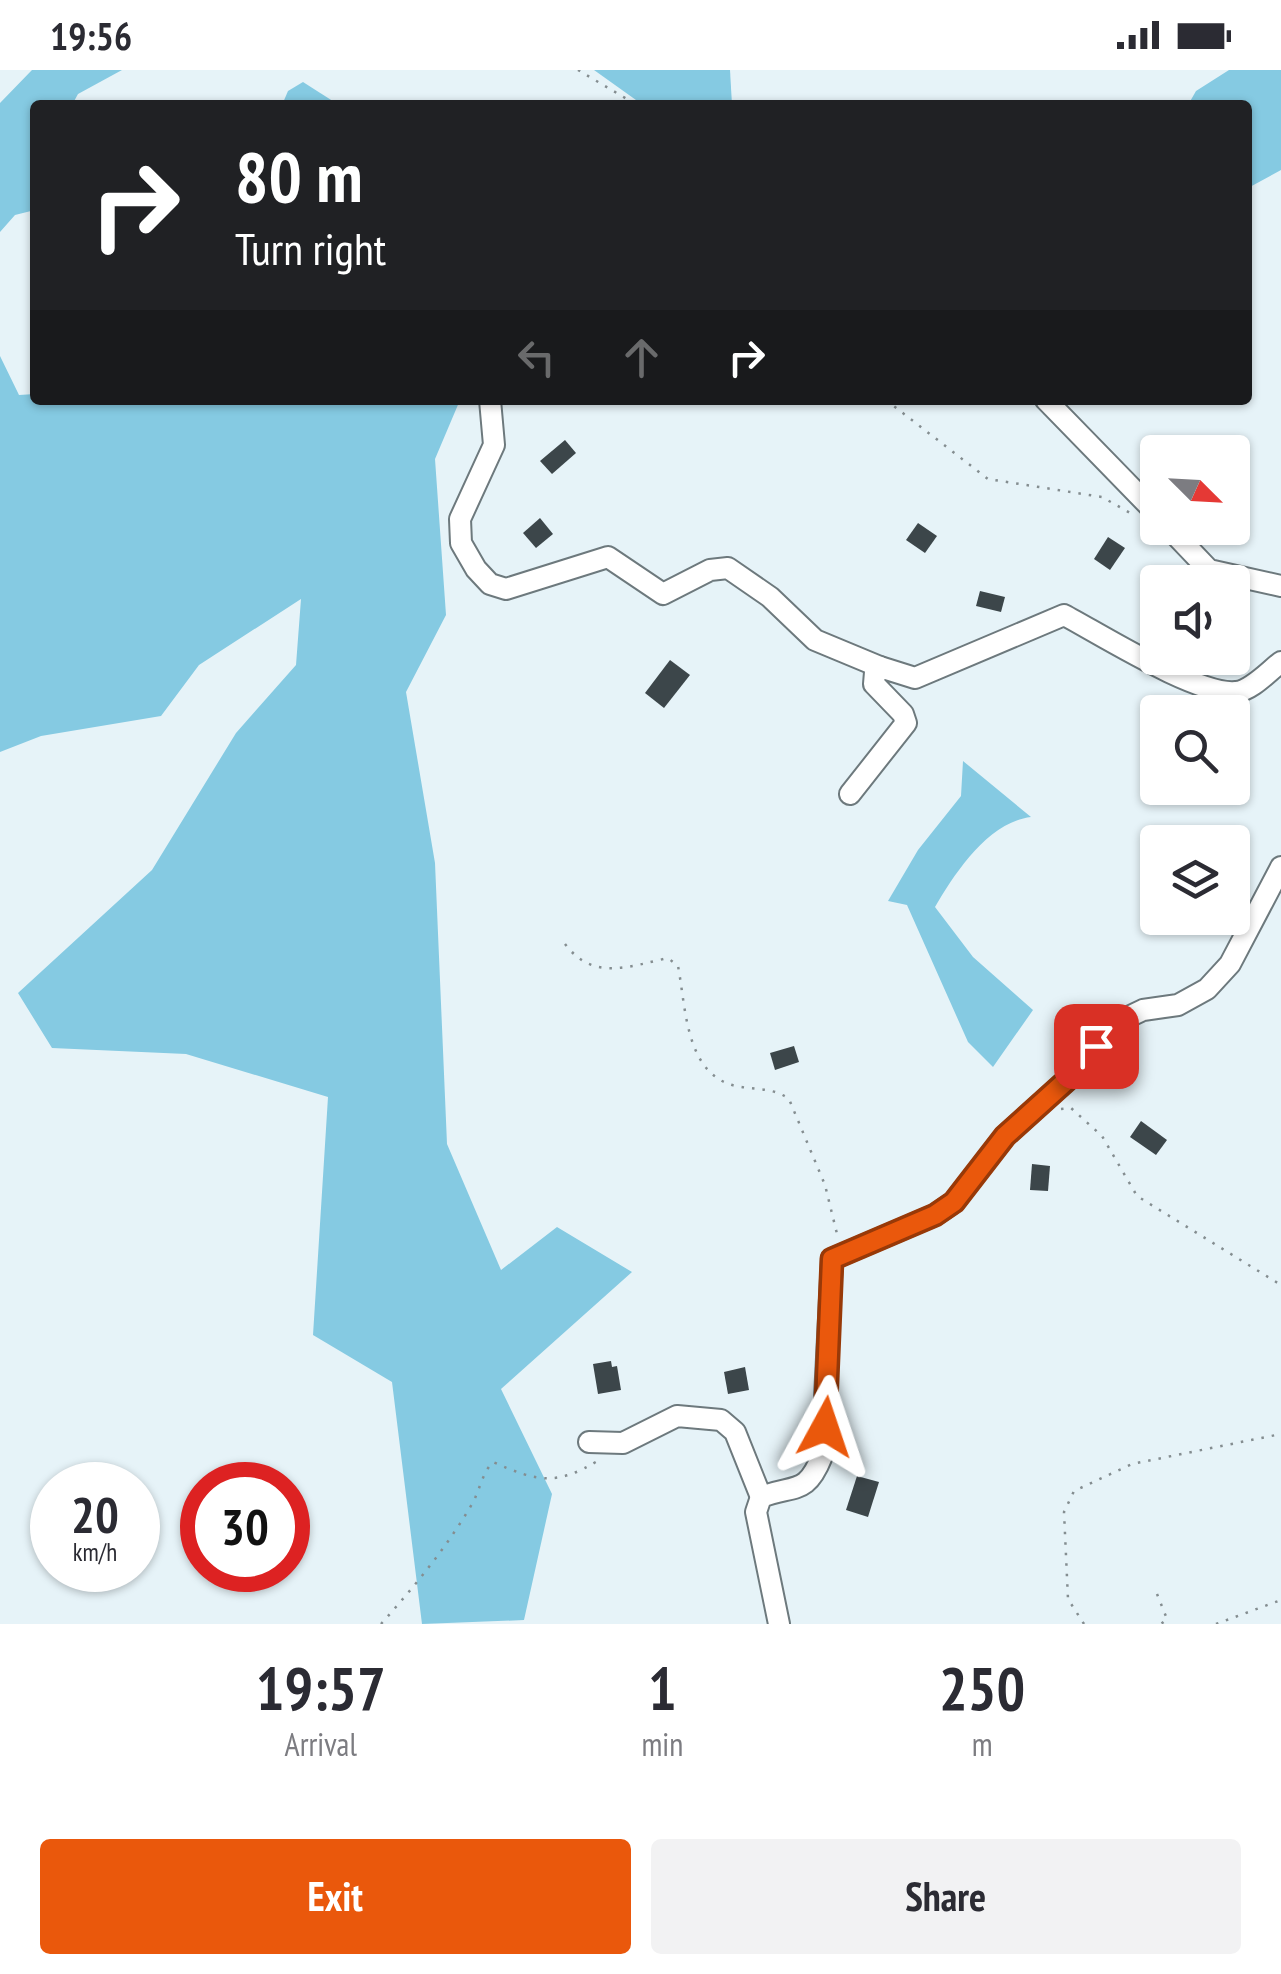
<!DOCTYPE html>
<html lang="en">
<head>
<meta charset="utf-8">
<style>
  :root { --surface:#fff; --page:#f2f2f3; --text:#2b2b33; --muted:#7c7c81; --accent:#ea580c }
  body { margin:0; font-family:"PT Sans Narrow",sans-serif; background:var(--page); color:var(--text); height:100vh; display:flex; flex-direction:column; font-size:38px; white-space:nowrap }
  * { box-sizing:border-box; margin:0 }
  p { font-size:32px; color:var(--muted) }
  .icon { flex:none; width:55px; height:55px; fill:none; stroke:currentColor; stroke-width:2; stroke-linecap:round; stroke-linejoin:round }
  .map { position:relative; height:1554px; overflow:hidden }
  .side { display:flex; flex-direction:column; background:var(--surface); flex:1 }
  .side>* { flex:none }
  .top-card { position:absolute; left:30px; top:30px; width:1222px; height:305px; border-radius:10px; box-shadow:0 2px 8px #0004; background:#202124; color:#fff; overflow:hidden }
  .needle { width:65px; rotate:114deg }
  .buttons { position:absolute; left:1140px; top:365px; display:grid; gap:20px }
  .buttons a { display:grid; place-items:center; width:110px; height:110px; border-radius:10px; background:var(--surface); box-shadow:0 2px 8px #0004; font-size:50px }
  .speed { position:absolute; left:30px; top:1392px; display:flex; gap:20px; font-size:50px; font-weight:700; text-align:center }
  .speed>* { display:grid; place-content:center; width:130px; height:130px; border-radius:50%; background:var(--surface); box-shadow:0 2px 8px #0004; line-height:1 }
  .speed small { font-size:25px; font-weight:400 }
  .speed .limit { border:15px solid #d22; background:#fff; color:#111 }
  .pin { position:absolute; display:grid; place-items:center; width:85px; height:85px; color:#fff; margin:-42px; border-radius:20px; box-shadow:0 5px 15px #0006 }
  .me { position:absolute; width:110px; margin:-55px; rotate:5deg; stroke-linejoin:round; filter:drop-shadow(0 0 8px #0008) }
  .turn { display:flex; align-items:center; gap:35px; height:210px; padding:0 40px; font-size:45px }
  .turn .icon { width:130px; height:130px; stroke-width:2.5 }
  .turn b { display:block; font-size:70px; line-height:85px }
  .lanes { display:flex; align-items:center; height:95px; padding:0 40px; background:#0003; justify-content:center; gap:50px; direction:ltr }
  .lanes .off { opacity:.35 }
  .eta { display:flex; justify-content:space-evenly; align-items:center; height:170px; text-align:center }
  .eta b { font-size:60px; font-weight:700; line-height:70px }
  .primary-button { display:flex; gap:20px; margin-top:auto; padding:20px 40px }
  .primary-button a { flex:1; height:115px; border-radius:10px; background:var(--accent); color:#fff; font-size:40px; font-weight:700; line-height:115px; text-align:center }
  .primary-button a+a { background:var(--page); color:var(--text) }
  .status { display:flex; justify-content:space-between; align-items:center; height:70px; padding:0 50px; background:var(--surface); direction:ltr }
  .status svg { height:28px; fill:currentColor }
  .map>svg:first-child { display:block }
  .green { fill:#85cae2 }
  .building { fill:#3c464a }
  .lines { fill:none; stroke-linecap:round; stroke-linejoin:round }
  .minor-casing { stroke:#6d797d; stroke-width:24 }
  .path { stroke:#848d90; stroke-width:2.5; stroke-dasharray:2.5 8; stroke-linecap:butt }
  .minor { stroke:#fff; stroke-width:20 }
  .route-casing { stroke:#983908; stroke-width:25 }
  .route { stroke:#ea580c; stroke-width:18 }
</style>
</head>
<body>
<div class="status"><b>19:56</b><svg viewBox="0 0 49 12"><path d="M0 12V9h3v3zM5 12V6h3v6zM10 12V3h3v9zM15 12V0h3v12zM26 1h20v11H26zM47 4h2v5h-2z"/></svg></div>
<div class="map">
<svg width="1281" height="1554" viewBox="0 0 1281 1554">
  <rect width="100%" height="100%" fill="#e6f3f8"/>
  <g class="green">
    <polygon points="32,0 122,0 78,24 72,35 35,35 35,140 15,145 0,162 0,33"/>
    <polygon points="594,0 730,0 732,35 643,35"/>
    <polygon points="1229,0 1281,0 1281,100 1248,118 1248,35 1188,35 1196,21"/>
    <polygon points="303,12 339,35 282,35 288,21"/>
    <polygon points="0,286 19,325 35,324 35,330 460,330 435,389 446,545 406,622 435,793 447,1074 501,1200 557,1157 632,1202 501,1319 552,1424 524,1550 422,1554 392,1312 313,1265 328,1027 186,984 52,978 18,923 152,800 236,663 296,595 301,529 199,595 161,646 41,666 0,682"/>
    <path d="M963,691L1031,747C988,752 955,803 935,837L973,887L1033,940L993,997L968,972L907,835L888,831L918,780L961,726Z"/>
  </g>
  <g class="building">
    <polygon points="565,370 576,383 552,404 540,391"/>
    <polygon points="540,448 553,464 536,478 523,463"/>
    <polygon points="918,453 937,466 925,483 906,470"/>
    <polygon points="1108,467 1125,478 1110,500 1094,489"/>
    <polygon points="980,521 1005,527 1001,542 976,536"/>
    <polygon points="670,590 690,605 664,638 645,623"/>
    <polygon points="794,976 799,992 775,1000 770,983"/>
    <polygon points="1141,1051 1167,1070 1156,1085 1130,1067"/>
    <polygon points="1032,1094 1050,1096 1048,1121 1030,1120"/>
    <polygon points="611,1291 612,1297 617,1296 621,1320 598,1324 593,1294"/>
    <polygon points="745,1297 749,1320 728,1324 724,1302"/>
    <polygon points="857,1406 879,1412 868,1447 846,1440"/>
  </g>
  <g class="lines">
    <g class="minor-casing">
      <g id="minor">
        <polyline points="490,330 494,375 460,449 461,473 476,499 490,514 506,519 608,487 663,524 710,500 728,498 770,527 815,570 880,597"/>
        <polyline points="1046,330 1158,445"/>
        <polyline points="1169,458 1209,500 1281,516"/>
        <path d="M850,724L906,653L903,644L874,614L875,602L880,597L915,608L1064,545C1100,564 1198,626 1236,622C1251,621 1269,601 1281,592"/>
        <polyline points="589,1372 623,1373 677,1346 721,1350 735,1362 761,1427"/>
        <path d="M779,1554L756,1442L761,1427C795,1414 806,1426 822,1386L832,1189L935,1145L954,1132L1005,1066L1066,1011L1120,951L1143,940L1178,935L1207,919L1230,894L1281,797"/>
      </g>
    </g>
    <g class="path">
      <polyline points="578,0 637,35"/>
      <polyline points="886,330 988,409 1102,427 1132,444"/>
      <path d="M565,874C593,911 627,897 668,888L678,896C686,937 685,1005 736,1016C754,1020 773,1017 789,1029L825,1115L838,1168"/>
      <polyline points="1061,1039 1071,1038 1102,1066 1137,1126 1281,1215"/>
      <polyline points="1157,1524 1167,1549 1161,1554"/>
      <path d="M381,1554C414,1517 447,1477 472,1434C480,1420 482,1403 493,1392C538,1412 557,1416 599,1390"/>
      <polyline points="1084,1554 1068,1529 1064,1442 1074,1421 1132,1394 1281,1364"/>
      <polyline points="1216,1554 1281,1530"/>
    </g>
    <use href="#minor" class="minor"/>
  </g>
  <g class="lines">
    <g class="route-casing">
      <polyline id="route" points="825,1357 832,1189 935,1145 954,1132 1005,1066 1066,1011 1096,976"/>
    </g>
    <use href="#route" class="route"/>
  </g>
</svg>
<div class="buttons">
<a><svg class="needle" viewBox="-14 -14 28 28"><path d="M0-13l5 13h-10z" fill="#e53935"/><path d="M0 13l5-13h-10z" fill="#7c7c81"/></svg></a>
<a><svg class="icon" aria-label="sound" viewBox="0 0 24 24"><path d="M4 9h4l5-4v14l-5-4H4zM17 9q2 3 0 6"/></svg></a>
<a><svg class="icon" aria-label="search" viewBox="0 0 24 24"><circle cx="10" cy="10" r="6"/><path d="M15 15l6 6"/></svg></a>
<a><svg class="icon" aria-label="layers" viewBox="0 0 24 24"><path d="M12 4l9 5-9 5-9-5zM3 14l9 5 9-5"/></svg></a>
</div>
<div class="speed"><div>20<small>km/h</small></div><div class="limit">30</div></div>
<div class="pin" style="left:1096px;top:976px;background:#d93025"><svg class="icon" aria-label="arrive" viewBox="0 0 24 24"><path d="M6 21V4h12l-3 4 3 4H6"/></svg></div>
<svg class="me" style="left:825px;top:1357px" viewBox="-20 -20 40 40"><path d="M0-17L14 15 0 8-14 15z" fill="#ea580c" stroke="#fff" stroke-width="4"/></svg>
<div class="top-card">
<div class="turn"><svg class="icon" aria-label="right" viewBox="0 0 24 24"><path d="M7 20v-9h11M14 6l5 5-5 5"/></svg><div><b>80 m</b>Turn right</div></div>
<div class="lanes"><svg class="icon off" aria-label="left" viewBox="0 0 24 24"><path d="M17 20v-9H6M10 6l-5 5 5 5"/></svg><svg class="icon off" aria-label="ahead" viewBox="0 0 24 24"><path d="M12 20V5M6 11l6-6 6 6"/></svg><svg class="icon" aria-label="right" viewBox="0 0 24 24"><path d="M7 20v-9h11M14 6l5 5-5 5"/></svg></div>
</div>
</div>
<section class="side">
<div class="eta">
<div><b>19:57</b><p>Arrival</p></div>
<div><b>1</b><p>min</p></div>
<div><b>250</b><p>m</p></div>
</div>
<div class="primary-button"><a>Exit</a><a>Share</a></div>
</section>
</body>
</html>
